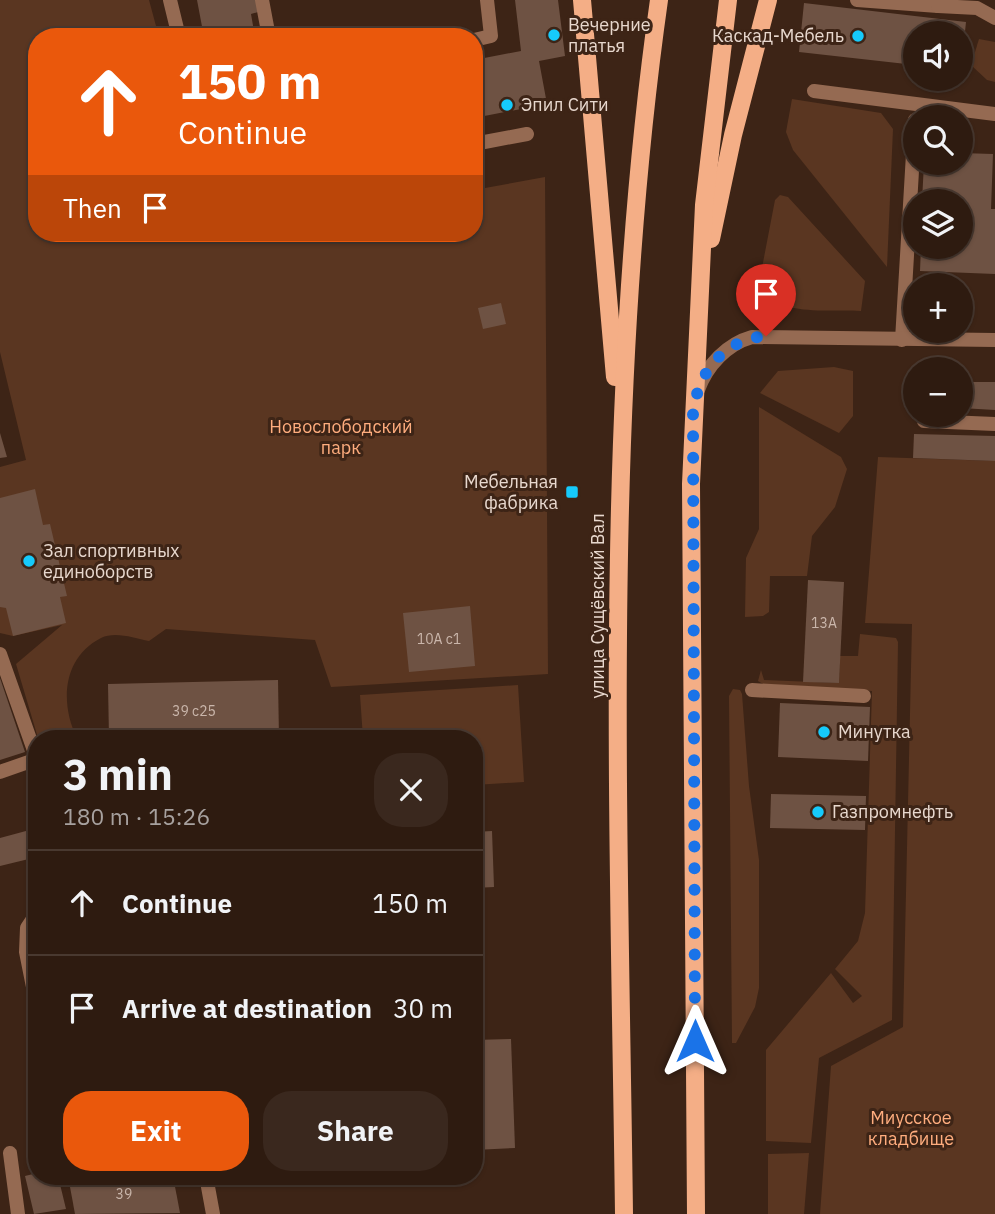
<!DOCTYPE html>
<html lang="en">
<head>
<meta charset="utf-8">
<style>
  :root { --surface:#2e1b10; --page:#3a281e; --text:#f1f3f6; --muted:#a7a19f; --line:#493930; --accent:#ea580c }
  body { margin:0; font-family:"IBM Plex Sans",sans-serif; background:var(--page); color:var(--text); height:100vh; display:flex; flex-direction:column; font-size:26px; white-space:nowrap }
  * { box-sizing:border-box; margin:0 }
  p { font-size:23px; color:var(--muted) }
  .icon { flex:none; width:38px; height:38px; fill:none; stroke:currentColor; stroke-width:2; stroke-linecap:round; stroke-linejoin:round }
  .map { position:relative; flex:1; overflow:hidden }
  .side { position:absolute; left:28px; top:730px; width:455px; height:455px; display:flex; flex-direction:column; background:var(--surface); border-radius:28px; box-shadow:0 2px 5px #0004,0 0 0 2px var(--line) }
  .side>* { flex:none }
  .banner { position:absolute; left:28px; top:28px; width:455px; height:214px; border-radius:28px; box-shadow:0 2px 5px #0004,0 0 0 2px var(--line); background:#ea580c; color:#fff; overflow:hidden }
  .buttons { position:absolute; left:903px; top:21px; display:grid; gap:14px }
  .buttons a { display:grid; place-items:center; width:70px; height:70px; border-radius:50%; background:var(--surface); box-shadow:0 2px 5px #0004,0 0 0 2px var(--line); font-size:35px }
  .pin { position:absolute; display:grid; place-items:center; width:60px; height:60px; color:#fff; margin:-72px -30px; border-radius:50% 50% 50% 0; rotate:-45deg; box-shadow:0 0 7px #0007 }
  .pin .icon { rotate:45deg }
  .me { position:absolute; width:77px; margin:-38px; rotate:0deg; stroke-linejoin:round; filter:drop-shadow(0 0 5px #0008) }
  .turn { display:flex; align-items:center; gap:24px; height:147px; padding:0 35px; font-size:32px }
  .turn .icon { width:91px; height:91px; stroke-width:2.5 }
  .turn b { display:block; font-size:49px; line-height:60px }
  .then { display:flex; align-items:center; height:66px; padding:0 35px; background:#0003; gap:14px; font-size:26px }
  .round { display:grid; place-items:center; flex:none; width:74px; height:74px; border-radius:28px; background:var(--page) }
  .headline { display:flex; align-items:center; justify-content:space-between; height:119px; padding:0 35px }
  h1 { font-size:42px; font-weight:800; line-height:52px }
  .cta { display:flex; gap:14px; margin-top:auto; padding:14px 35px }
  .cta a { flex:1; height:80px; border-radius:28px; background:var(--accent); color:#fff; font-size:28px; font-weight:800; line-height:80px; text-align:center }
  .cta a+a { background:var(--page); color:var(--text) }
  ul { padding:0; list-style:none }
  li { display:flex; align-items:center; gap:21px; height:105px; padding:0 35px; border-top:2px solid var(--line) }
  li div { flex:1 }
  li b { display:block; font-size:26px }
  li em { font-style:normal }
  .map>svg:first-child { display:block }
  .green { fill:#5a3621 }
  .building { fill:#6e5243 }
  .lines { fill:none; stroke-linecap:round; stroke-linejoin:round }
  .service { stroke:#956a52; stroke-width:14 }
  .minor { stroke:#956a52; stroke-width:14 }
  .primary { stroke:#f4ae86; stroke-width:18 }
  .route { stroke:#1a73e8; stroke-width:12; stroke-dasharray:0 21.6 }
  .poi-dot { fill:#16cafb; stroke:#3d2416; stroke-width:2.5 }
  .labels { text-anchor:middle; stroke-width:6; stroke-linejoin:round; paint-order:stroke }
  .number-label { font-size:14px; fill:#cab6ab }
  .poi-label { font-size:18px; fill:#e8d8ce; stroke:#3d2416; text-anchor:start }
  .park-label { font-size:18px; fill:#ffad7e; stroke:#3d2416 }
  .street-label { font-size:18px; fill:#e8d8ce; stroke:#3d2416 }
</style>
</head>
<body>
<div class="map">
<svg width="995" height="1214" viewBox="0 0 995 1214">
  <rect width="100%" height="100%" fill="#3d2416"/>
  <g class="green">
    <path d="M0,0H149L159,37H37V233H212L214,238L243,233H474V190L545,177L548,674L331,687L315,640L166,629L149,641C134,638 115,631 101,638C62,658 60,704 77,738H38L16,664L62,625L13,636L0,633V467L26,460L0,352Z"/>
    <polygon points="979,39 995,42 995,82 987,80 971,65"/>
    <polygon points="792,99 881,113 893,129 887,267 793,150 786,132"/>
    <path d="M780,195L788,197L865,281L861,311C832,309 786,316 763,294L761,273L775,200Z"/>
    <polygon points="834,367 853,371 853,416 839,433 760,393 778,371"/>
    <polygon points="759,407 841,457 847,469 835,507 812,536 807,576 770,576 769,612 763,616 745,617 746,558 759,529"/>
    <polygon points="878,457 995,461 995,1214 820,1214 831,1066 903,1027 912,624 865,623"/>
    <polygon points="860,634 896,638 898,642 892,1020 819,1058 811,1143 766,1141 766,1050 831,973 853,1003 862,996 835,969 858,941 865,913 872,691 763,684 758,681 761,670 764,680 839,683 840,656 858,656"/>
    <polygon points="518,685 524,782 474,785 474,738 363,738 360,695"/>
    <polygon points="733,689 740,690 742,694 749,786 759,860 759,988 755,1007 736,1043 732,1043 729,696"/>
    <polygon points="809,1153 804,1214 768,1214 768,1154"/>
  </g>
  <g class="building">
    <polygon points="197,0 256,0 258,12 251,14 255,37 204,37"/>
    <polygon points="515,0 558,0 565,56 539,61 547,104 474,118 474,60 521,51"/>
    <polygon points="804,3 966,22 963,51 961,33 915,33 915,65 799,52"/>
    <polygon points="961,153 993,154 991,209 995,209 995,274 920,271 921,247 961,247 961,201 922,201 924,163 961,163"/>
    <polygon points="501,303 506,324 483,329 478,308"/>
    <polygon points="961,382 995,382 995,410 961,408"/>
    <polygon points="0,433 7,457 0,458"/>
    <polygon points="914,434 995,436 995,461 913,458"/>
    <polygon points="35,489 43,525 50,524 67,596 60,597 66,623 13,636 6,608 0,607 0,498"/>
    <polygon points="808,580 844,582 839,683 803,682"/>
    <polygon points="470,606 475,666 409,672 403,613"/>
    <polygon points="0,678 25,752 0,760"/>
    <polygon points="278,680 279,738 109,738 108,684"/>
    <polygon points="780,703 870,707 868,761 778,757"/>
    <polygon points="771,794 866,796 865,830 770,828"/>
    <polygon points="37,828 37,857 0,866 0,838"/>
    <polygon points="492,831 494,887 474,888 474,832"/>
    <polygon points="511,1039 515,1148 474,1150 474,1040"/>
    <polygon points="37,1173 37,1176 58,1176 66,1209 34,1214 25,1176"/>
    <polygon points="68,1176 173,1176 180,1213 75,1214"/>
  </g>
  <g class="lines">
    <g class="service">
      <polyline points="170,0 179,37"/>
      <polyline points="262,0 269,37"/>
      <polyline points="857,0 938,6"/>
      <polyline points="938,0 938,6 977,8 995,18"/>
      <polyline points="474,40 491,36 487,0"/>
      <polyline points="814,91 995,114"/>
      <polyline points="474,144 527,134"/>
      <polyline points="902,340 915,120"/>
      <polyline points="924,421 995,424"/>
      <polyline points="0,654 37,759"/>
      <polyline points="752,690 864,696"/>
      <polyline points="0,772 37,759"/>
      <polyline points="37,913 27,928 26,952 37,1007"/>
      <polyline points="10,1153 18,1214"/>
      <polyline points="206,1176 213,1214"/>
    </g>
    <path class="minor" d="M698,390C707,365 727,344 752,337L995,340"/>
    <g class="primary">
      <polyline points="582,0 615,377"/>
      <polyline points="711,239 733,135 768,0"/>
      <path d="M624,1214C619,810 602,402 659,0"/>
      <polyline points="696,1214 691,484 704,205 728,0"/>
    </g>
  </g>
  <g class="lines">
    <path class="route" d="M695,1041L693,412C699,370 724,340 766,336"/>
  </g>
  <g class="poi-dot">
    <circle cx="554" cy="35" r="7"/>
    <circle cx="858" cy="36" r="7"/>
    <circle cx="507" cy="105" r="7"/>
    <rect x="565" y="485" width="14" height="14" rx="3.5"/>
    <circle cx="29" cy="561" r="7"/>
    <circle cx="824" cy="732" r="7"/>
    <circle cx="818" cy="812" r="7"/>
  </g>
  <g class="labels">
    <g class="number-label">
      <text x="824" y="628">13А</text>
      <text x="439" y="644">10А с1</text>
      <text x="194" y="716">39 с25</text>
      <text x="124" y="1199">39</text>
    </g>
    <g class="poi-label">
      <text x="568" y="31">Вечерние<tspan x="568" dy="21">платья</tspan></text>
      <text x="844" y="42" text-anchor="end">Каскад-Мебель</text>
      <text x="521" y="111">Эпил Сити</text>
      <text x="558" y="488" text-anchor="end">Мебельная<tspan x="558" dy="21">фабрика</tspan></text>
      <text x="43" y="557">Зал спортивных<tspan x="43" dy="21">единоборств</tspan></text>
      <text x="838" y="738">Минутка</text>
      <text x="832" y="818">Газпромнефть</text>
    </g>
    <g class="park-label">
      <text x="341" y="433">Новослободский<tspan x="341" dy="21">парк</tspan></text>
      <text x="911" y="1124">Миусское<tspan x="911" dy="21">кладбище</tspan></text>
    </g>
    <g class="street-label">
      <text transform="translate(598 606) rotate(-90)" y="6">улица Сущёвский Вал</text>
    </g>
  </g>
</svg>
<div class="buttons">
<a><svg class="icon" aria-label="sound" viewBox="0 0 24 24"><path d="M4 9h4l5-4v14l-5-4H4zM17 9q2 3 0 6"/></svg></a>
<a><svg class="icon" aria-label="search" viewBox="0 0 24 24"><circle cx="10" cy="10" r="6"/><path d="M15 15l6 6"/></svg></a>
<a><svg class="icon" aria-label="layers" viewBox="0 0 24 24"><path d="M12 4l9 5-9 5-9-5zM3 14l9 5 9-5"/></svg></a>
<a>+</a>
<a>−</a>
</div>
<div class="pin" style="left:766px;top:336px;background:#d93025"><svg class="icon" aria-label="arrive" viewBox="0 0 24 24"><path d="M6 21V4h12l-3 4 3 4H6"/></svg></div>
<svg class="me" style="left:695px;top:1041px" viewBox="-20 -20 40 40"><path d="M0-17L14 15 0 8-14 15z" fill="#1a73e8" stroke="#fff" stroke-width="4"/></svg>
<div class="banner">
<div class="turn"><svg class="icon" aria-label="ahead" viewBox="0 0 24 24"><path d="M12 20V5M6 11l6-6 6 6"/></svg><div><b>150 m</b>Continue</div></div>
<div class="then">Then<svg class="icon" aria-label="arrive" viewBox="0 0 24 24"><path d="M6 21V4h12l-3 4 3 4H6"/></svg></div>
</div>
<section class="side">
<div class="headline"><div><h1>3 min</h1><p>180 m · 15:26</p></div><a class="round"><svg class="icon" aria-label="close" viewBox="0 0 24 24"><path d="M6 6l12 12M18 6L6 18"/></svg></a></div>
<ul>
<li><svg class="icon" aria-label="ahead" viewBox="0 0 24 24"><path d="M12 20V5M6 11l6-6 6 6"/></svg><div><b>Continue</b></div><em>150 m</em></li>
<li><svg class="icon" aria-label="arrive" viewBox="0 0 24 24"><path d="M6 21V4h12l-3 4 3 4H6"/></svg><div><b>Arrive at destination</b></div><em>30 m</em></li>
</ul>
<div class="cta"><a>Exit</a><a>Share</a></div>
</section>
</div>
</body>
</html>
